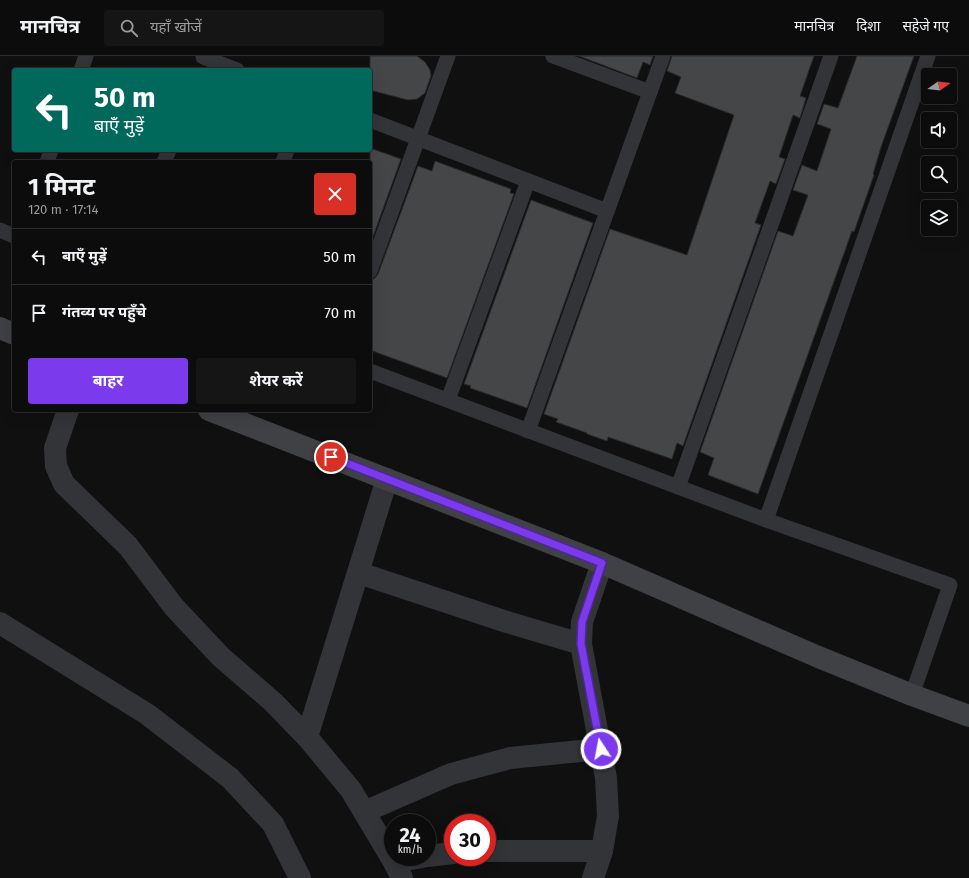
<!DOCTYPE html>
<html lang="hi">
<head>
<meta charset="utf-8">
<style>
  :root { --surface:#0c0c0d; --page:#151516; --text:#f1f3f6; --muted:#9a9b9d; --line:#2c2c2e; --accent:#7c3aed }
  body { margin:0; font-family:"Fira Sans","Noto Sans Devanagari",sans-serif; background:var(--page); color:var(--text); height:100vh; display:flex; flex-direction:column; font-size:15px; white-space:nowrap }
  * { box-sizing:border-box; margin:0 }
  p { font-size:13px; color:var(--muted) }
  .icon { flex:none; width:22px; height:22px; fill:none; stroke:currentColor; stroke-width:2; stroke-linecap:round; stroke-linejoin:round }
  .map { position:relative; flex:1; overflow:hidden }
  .panel { position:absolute; left:12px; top:104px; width:360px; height:252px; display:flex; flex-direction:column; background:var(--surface); border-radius:4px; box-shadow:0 4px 16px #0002,0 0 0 1px var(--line) }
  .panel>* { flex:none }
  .banner { position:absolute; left:12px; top:12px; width:360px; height:84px; border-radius:4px; box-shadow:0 4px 16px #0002,0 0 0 1px var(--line); background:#00695c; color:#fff; overflow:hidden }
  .needle { width:26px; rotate:76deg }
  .tools { position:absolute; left:921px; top:12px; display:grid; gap:8px }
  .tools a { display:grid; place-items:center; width:36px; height:36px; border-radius:4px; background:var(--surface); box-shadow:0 4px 16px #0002,0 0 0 1px var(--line); font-size:20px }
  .speed { position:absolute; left:384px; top:758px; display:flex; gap:8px; font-size:20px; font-weight:700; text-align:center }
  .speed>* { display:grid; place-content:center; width:52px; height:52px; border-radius:50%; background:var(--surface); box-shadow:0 4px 16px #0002,0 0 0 1px var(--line); line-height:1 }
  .speed small { font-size:10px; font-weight:400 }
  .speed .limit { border:6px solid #d22; background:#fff; color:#111 }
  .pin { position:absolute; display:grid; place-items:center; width:34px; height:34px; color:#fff; margin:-17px; border:2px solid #fff; border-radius:50%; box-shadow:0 1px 4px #0007 }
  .me { position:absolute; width:44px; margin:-22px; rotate:349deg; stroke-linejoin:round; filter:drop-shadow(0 0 3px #0008) }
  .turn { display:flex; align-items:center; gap:14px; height:84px; padding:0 16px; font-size:18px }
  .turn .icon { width:52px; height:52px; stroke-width:2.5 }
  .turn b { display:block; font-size:28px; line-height:34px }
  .round { display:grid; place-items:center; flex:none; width:42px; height:42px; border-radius:4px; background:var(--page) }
  .headline { display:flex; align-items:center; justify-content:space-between; height:68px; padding:0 16px }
  h1 { font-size:24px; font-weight:700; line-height:30px }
  .button { display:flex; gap:8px; margin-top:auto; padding:8px 16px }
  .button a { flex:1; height:46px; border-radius:4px; background:var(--accent); color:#fff; font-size:16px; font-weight:700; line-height:46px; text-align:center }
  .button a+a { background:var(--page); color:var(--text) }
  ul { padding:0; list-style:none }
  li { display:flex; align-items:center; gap:12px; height:56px; padding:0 16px; border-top:1px solid var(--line) }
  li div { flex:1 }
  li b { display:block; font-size:15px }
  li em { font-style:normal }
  header { display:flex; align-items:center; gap:24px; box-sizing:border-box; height:56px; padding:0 20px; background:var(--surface); border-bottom:1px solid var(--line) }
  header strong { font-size:19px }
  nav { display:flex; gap:22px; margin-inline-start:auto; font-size:14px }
  .search { width:280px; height:36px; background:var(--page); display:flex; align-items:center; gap:10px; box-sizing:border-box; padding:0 14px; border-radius:4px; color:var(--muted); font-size:15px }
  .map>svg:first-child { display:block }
  .building { fill:#444648; stroke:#2a2a2c }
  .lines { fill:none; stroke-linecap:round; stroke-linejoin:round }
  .lane { stroke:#333437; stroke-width:15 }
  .street { stroke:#333437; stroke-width:22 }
  .secondary { stroke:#3f4145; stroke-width:22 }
  .route-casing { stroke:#51269a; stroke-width:10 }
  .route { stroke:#7c3aed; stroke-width:7 }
</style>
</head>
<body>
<header>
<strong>मानचित्र</strong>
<div class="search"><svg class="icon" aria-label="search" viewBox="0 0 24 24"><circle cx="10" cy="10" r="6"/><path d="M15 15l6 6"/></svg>यहाँ खोजें</div>
<nav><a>मानचित्र</a><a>दिशा</a><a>सहेजे गए</a></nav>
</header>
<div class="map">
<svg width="969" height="822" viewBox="0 0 969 822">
  <rect width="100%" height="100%" fill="#101011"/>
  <g class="building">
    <polygon points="370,0 417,0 425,6 430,14 431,20 425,37 417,43 408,44 370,34"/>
    <polygon points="579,0 653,0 650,9 643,6 637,22"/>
    <polygon points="672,0 814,0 800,40 806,42 800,62 793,59 779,101 785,103 776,128 770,125 755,167 761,169 683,390 677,387 672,403 608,381 607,385 587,378 587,377 556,366 558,363 544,358 610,173 687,199 734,59 675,37 681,21 667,15"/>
    <polygon points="857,0 914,0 881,91 873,118 874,119 854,176 852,175 758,438 708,419 714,402 700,396 778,175 793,180 808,139 793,134 802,109 817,115 831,73 817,68 824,48 838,52"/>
    <polygon points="370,92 401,103 370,189"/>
    <polygon points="435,105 511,133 510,137 514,138 447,322 370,294 370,224 375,222 378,218 418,110 432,115"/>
    <polygon points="531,144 593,167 527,352 470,332 471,330 464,328"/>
  </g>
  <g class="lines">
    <g class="lane">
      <polyline points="553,0 650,36"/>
      <polyline points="203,1 237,14"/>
      <polyline points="81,14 86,0"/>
      <polyline points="370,64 607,155"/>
      <polyline points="47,106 51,94"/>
      <polyline points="164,106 169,94"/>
      <polyline points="283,106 287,94"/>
      <polyline points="0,174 14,180"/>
      <polyline points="370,215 448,0"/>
      <polyline points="370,315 766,464 928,0"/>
      <polyline points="448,344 528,125"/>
      <polyline points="528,375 663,0"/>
      <polyline points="678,431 831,0"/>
      <polyline points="766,464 950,529 912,639"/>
    </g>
    <g class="street">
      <polyline points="68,354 55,392 56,410 64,428 128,490 174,551 221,601 273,646 307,681 351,734 394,806 402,822"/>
      <polyline points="359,517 507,566 581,588"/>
      <polyline points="0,567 147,658 230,722 273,768 300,822"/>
      <polyline points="307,681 387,423"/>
      <polyline points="364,756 451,718 510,702 601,693"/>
      <polyline points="487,795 602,795"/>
      <polyline points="427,800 453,797"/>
      <polyline points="394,806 422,801"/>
      <polyline points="593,822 602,795 608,760 606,722 581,588 582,566 602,507"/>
    </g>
    <g class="secondary">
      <polyline points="0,272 14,278"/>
      <polyline points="209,354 602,507 816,600 912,639 969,660"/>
    </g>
  </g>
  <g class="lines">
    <g class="route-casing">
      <polyline id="route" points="331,401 602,507 582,566 581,588 601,693"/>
    </g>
    <use href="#route" class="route"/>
  </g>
</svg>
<div class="tools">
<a><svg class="needle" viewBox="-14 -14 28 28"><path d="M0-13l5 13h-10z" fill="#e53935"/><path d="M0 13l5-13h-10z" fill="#9a9b9d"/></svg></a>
<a><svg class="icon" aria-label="sound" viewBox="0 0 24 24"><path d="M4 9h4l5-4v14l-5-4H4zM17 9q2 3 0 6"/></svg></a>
<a><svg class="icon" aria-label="search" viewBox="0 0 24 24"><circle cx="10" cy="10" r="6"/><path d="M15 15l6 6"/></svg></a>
<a><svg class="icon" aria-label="layers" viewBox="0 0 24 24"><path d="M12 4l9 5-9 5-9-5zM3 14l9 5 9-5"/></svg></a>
</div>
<div class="speed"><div>24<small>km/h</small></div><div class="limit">30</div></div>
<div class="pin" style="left:331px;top:401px;background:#d93025"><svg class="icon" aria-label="arrive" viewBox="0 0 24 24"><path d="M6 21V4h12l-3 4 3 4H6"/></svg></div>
<svg class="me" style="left:601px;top:693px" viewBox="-20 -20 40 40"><circle r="17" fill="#7c3aed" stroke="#fff" stroke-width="3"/><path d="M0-11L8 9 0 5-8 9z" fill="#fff"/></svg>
<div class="banner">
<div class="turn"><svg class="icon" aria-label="left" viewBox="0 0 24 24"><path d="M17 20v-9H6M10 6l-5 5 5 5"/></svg><div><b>50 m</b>बाएँ मुड़ें</div></div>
</div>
<section class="panel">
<div class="headline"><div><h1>1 मिनट</h1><p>120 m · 17:14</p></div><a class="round" style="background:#d93025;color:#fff"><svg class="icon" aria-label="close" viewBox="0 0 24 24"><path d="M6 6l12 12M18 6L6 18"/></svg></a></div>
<ul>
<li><svg class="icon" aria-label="left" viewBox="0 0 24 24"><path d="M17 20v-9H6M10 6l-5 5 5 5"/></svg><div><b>बाएँ मुड़ें</b></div><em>50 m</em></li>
<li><svg class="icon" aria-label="arrive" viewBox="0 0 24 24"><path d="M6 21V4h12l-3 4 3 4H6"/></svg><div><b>गंतव्य पर पहुँचे</b></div><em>70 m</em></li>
</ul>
<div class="button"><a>बाहर</a><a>शेयर करें</a></div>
</section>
</div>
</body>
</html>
